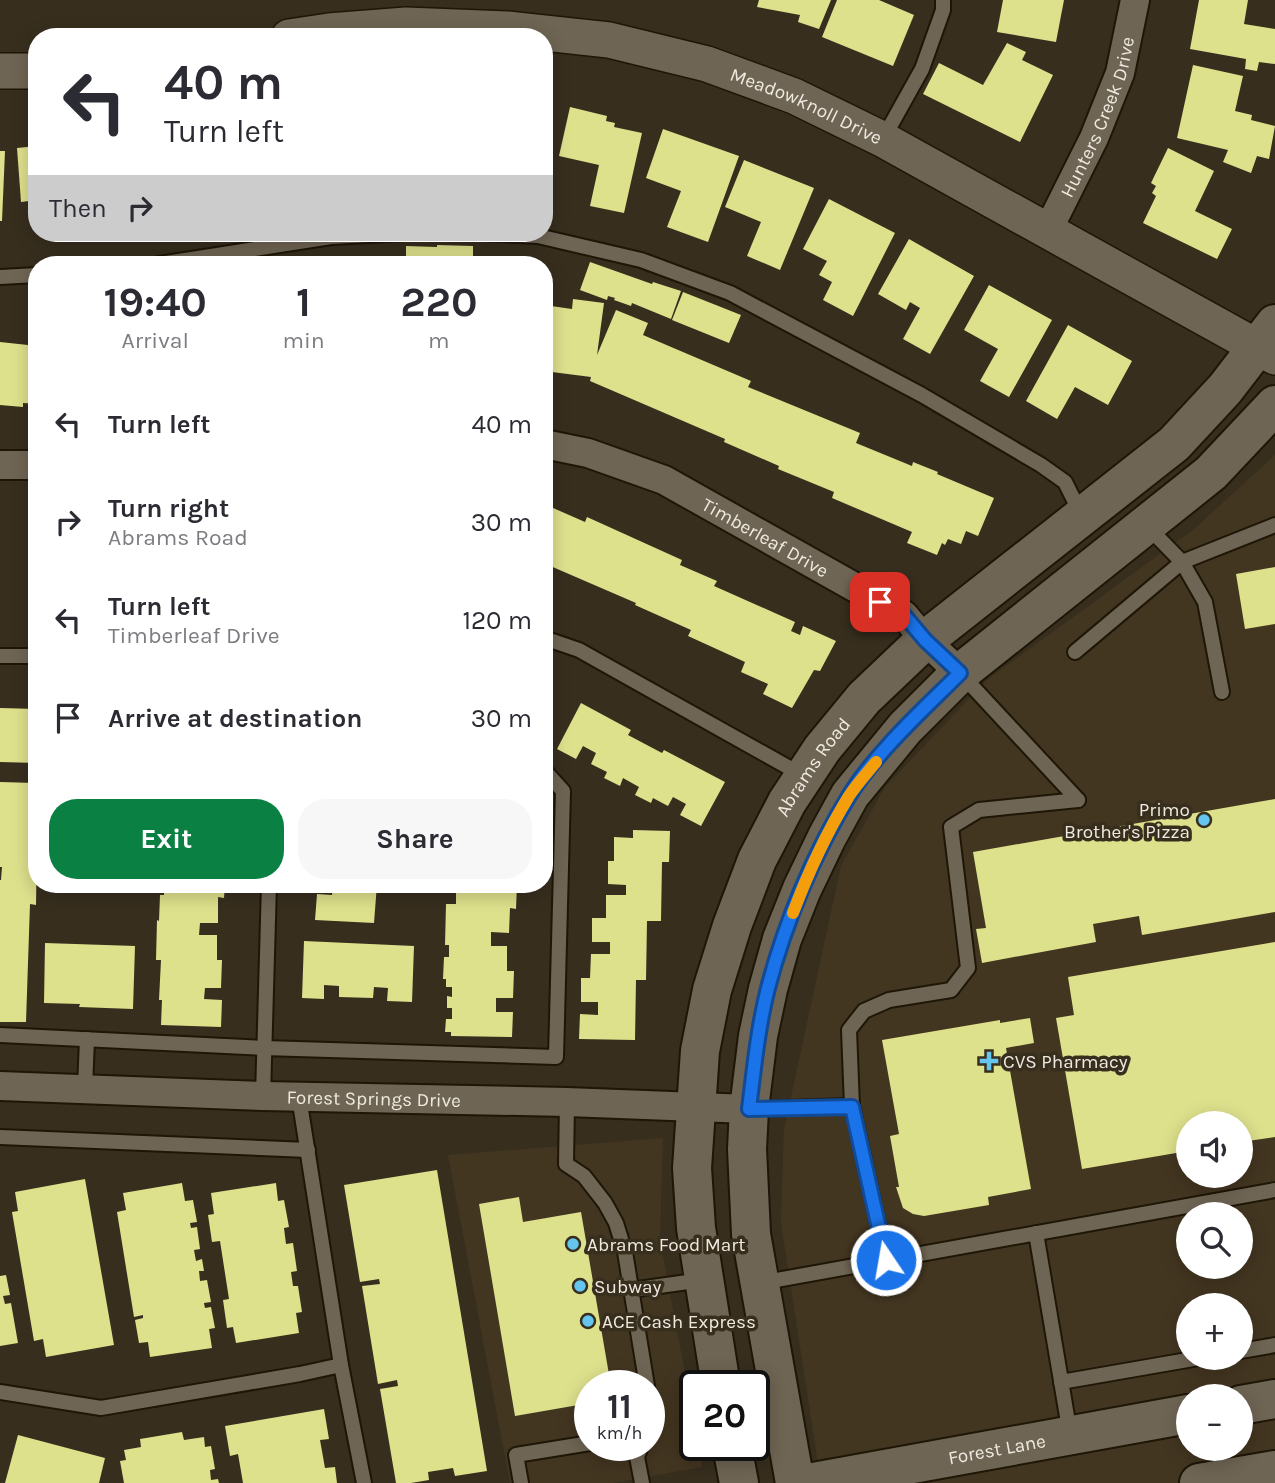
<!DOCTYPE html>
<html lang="en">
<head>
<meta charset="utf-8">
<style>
  :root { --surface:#fff; --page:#f7f7f7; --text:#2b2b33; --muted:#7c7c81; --accent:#0b8043 }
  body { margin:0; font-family:Karla,sans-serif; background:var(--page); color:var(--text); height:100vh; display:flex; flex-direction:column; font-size:26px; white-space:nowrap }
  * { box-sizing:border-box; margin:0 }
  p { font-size:23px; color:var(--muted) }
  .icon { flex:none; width:38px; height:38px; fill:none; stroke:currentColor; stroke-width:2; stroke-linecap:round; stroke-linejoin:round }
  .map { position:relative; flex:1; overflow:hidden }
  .sheet { position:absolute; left:28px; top:256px; width:525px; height:637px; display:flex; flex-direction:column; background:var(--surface); border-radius:28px; box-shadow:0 4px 18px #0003 }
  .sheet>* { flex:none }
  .banner { position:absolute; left:28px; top:28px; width:525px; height:214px; border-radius:28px; box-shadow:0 4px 18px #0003; background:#fff; color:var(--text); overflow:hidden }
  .controls { position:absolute; left:1176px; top:1111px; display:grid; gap:14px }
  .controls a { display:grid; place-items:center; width:77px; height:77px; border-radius:50%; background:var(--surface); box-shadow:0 4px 18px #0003; font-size:35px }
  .speed { position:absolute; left:574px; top:1370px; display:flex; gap:14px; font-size:35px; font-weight:700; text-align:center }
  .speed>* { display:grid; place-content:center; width:91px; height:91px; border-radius:50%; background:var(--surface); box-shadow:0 4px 18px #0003; line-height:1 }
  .speed small { font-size:18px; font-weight:400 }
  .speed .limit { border:4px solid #111; border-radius:10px; background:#fff; color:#111 }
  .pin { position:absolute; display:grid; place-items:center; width:60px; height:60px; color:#fff; margin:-30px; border-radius:14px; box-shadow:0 4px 10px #0006 }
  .me { position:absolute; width:77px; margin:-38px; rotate:348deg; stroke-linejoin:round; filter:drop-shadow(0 0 5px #0008) }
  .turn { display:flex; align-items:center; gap:24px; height:147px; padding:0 21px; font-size:32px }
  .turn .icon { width:91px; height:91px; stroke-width:2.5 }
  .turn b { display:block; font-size:49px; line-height:60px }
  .then { display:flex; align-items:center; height:66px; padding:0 21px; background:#0003; gap:14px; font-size:26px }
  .eta { display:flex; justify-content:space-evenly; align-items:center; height:119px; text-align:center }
  .eta b { font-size:42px; font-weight:700; line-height:49px }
  .cta { display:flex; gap:14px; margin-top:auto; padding:14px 21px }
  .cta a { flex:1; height:80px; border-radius:28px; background:var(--accent); color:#fff; font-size:28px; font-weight:700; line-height:80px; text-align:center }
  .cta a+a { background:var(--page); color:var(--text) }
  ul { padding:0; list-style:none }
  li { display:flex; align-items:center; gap:21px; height:98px; padding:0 21px }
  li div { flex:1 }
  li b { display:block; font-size:26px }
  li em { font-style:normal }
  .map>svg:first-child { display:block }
  .built { fill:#433621; fill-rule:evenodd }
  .building { fill:#dee18c }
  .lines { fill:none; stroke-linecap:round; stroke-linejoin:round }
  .service-casing { stroke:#1e1607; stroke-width:18 }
  .minor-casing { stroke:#1e1607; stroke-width:32 }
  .tertiary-casing { stroke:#1e1607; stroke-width:38 }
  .secondary-casing { stroke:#1e1607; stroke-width:42 }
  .service { stroke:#6f6554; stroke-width:14 }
  .minor { stroke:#6f6554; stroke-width:28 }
  .tertiary { stroke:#6f6554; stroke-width:35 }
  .secondary { stroke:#6f6554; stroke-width:38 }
  .route-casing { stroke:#114b97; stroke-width:18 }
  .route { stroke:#1a73e8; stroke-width:12 }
  .slow { stroke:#f59e0b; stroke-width:12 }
  .poi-dot { fill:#65c5ef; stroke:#372e1e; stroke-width:2.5 }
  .labels { text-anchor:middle; stroke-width:7; stroke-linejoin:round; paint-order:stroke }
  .street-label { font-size:19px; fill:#efe9df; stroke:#372e1e }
  .poi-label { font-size:19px; fill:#efe9df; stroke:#372e1e; text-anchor:start }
</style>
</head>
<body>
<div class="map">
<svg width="1275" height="1483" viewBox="0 0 1275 1483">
  <rect width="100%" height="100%" fill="#372e1e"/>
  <g class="built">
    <path d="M1275,455V1483H821L781,1223L784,1129L841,866L885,787L988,679L1193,530ZM1188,1124H1241V1176H1188ZM1188,1214H1241V1267H1188ZM1188,1306H1241V1358H1188ZM1188,1396H1241V1449H1188Z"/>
    <path d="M663,1138L660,1240L695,1426V1446H698L702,1467L613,1483H510L448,1155ZM590,1386H649V1446H590Z"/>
  </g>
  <g class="building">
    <polygon points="759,0 831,0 819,29 798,22 800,15 757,7"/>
    <polygon points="837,0 879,0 914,15 893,66 822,37"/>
    <polygon points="1003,0 1064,0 1056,42 997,32"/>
    <polygon points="1199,0 1248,0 1244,24 1275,29 1275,64 1259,62 1257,71 1245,69 1246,59 1190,49"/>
    <polygon points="1007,43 1026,52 1022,60 1053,75 1020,142 923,94 939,63 983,85"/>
    <polygon points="1193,65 1243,76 1235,111 1252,115 1251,120 1275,126 1269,159 1257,156 1251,173 1223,162 1228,150 1177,138"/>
    <polygon points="570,107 607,116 606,121 615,123 614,127 642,133 624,213 590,206 599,165 559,156"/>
    <polygon points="663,129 739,156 708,242 667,227 681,191 646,178"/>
    <polygon points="37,146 37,200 21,202 17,148"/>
    <polygon points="1168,148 1214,171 1195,211 1232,229 1217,259 1143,223 1156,196 1152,193 1156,186 1151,183"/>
    <polygon points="0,151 5,151 2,221 0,221"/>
    <polygon points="744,160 814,188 780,270 747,256 761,222 725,207"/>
    <polygon points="829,199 895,233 853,316 823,300 832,282 819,275 827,261 803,249"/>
    <polygon points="909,239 974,276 930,354 903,339 920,308 910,302 906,310 878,294"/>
    <polygon points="437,245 473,246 473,264 406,264 406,246 437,247"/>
    <polygon points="590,262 652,284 653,282 681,291 671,319 632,303 631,306 614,300 615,298 608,296 607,300 580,290"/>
    <polygon points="989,285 1052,320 1009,397 980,381 998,349 964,330"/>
    <polygon points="683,292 741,315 729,343 672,320"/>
    <polygon points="573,299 604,303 597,355 616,310 648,323 643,335 751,381 748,387 860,433 856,443 912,466 913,462 938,472 937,474 994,498 978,536 966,531 961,544 948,539 945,545 942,543 937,555 907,543 912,532 832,498 834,492 778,469 779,466 724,442 725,439 590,381 591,377 544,371 544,305 572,309"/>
    <polygon points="1068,325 1132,361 1108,405 1075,387 1057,419 1026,401"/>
    <polygon points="29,338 37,339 37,404 23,403 23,407 0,405 0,342 28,345"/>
    <polygon points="544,504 585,522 587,517 682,560 680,565 717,581 714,586 795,622 791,631 800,635 803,626 836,641 820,671 814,670 792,708 763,694 768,684 741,672 745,662 688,636 691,630 635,605 636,603 548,565 547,568 544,567"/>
    <polygon points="1275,567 1275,624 1245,629 1236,574"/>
    <polygon points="581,703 631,730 628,735 662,753 664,750 725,782 701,826 680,815 686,804 673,797 668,806 653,798 651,803 635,795 639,787 623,778 620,786 604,778 607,772 591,764 596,753 583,746 576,759 557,749"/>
    <polygon points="0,708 37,709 37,763 0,762"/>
    <polygon points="0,782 35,783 33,843 37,844 36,905 30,904 26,1022 0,1022 0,880 1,880 2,867 0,867"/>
    <polygon points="1275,799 1275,912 1142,935 1139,916 1093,924 1096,942 982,963 976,929 986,928 973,852"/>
    <polygon points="633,830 670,831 669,862 662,862 661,921 647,921 646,980 636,980 635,1040 579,1039 580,1014 598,1015 598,1002 581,1002 581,978 590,978 591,954 610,954 610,942 592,942 592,918 606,918 606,895 626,895 626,885 608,884 608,861 614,861 614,837 633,838"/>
    <polygon points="164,884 225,884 224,898 218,897 218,923 200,923 199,935 217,935 217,960 222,960 221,988 205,988 204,999 222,1000 221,1027 161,1025 162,1000 159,1000 161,960 156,960 157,920 159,921 160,895 164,895"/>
    <polygon points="333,884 377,884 374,923 315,920 317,894 332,895"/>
    <polygon points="456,884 517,884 516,909 510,908 509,933 491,932 491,946 507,946 507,971 514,971 513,998 496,998 496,1012 513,1012 512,1037 451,1036 451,1032 445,1032 446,1019 452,1019 452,1008 447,1008 447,996 452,997 452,987 446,987 446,979 443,979 444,957 449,957 449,945 445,945 446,904 456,904"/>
    <polygon points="304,941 414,946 412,1002 387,1001 388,988 374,987 373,998 339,997 339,986 324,985 324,999 302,998"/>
    <polygon points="1275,942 1275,1137 1241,1142 1241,1124 1188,1124 1188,1151 1082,1169 1056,1018 1074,1015 1068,977"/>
    <polygon points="45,943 135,946 133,1009 79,1007 80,1004 44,1003"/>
    <polygon points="1030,1018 1034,1043 1006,1048 1031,1189 988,1197 989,1205 924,1216 913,1214 903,1208 896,1187 899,1187 890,1136 899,1134 882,1040 1000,1020 1000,1023"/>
    <polygon points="437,1170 487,1471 455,1476 453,1468 428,1472 429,1480 411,1483 396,1483 380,1389 398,1386 397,1380 378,1384 362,1286 380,1284 379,1279 360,1282 344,1185"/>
    <polygon points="85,1179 114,1345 46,1357 43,1339 34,1341 12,1212 18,1211 15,1192"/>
    <polygon points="182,1183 185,1201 193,1200 197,1222 190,1223 191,1228 197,1227 200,1249 194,1250 196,1261 202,1259 204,1271 199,1271 200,1281 207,1280 211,1302 204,1303 205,1308 211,1307 215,1328 209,1329 212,1348 150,1357 148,1342 139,1343 135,1320 143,1318 143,1315 134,1317 117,1212 126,1210 123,1193"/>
    <polygon points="276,1183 278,1201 284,1200 289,1227 284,1228 286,1244 293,1243 297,1271 291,1272 293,1286 298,1286 302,1312 296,1313 299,1333 236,1343 233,1327 227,1328 223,1300 229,1299 220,1241 212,1242 208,1215 214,1214 211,1193"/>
    <polygon points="519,1197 523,1222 581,1212 611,1386 590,1386 590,1403 515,1416 479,1204"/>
    <polygon points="6,1275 10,1295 3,1296 5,1304 11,1303 18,1343 0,1346 0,1276"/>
    <polygon points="324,1409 329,1439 320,1440 325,1468 335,1467 337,1483 243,1483 238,1454 230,1456 225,1426"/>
    <polygon points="182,1432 184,1440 204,1437 205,1447 211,1446 215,1469 210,1470 211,1480 218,1479 219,1483 124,1483 120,1461 126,1460 124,1450 141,1447 140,1439"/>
    <polygon points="18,1435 105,1458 99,1483 5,1483"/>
  </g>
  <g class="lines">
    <g class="service-casing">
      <g id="service">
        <polyline points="883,139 922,69 943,10 943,0"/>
        <polyline points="481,233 538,236 641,260 730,293 922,395 1041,465 1065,482 1082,516"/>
        <polyline points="159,264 331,237 406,233"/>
        <polyline points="0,277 37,275"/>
        <polyline points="1147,526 1182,562 1275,525"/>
        <polyline points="544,638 579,650 802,775"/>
        <polyline points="1075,652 1182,562 1205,602 1222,692"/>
        <polyline points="0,656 37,656"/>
        <polyline points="960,673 1078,800"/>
        <polyline points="0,1035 264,1048 556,1057 563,791 544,770"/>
        <polyline points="85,1088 87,1039"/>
        <polyline points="263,1096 269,884"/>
        <polyline points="299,1097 341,1365"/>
        <polyline points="567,1102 566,1164 584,1176 605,1203 616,1223 625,1252 647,1386"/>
        <polyline points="852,1106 849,1030 864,1011 889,1000 951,990 968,968 951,827 979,810 1078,800"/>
        <polyline points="752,1109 852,1106 886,1260"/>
        <polyline points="0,1137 308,1150"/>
        <polyline points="1036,1233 1070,1434"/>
        <polyline points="760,1283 1275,1190"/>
        <polyline points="631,1290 702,1280"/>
        <polyline points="1241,1351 1275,1345"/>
        <polyline points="1061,1382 1199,1358"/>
        <polyline points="0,1392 101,1408 300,1374 341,1365 364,1483"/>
        <polyline points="649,1403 651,1415 649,1421"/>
        <polyline points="641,1446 637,1457 642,1483"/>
        <polyline points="521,1483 516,1455 590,1443"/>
      </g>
    </g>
    <g class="minor-casing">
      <g id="minor">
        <path id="s1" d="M1048,230L1094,138L1120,73L1135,0"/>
        <path id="s2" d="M544,444L588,453L664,480L904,615L925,640L960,673"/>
        <polyline points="0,465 37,465"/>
        <path id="s3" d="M0,1086L263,1096L567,1102L749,1109"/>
      </g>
    </g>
    <g class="tertiary-casing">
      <g id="tertiary">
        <path id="s4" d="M289,37L329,31L406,25L507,29L609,40L707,64L794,96L882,139L1275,357"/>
        <polyline points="0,71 37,71"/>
      </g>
    </g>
    <g class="secondary-casing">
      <g id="secondary">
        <path id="s5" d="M721,1386L696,1228L692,1168L700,1051L712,990L732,926L757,860L787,802L822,749L864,698L925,640L1174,444L1225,389L1275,324"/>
        <polyline points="1241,1405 1275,1399"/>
        <polyline points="732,1446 739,1483"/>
        <polyline points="795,1483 751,1234 747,1149 749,1109 758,1036 768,989 782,939 802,889 827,837 850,795 905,728 960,673 1211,473 1275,405"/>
        <path id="s6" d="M808,1483L1188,1414"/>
        <polyline points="1199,1483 1275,1470"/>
      </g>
    </g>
    <use href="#service" class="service"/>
    <use href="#minor" class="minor"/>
    <use href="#tertiary" class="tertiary"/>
    <use href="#secondary" class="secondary"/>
  </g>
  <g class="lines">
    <g class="route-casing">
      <path id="route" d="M880,602L904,615L925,640L960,673C923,710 877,751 849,796C814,853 785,923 768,988C758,1027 754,1069 749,1109L852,1107L886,1260"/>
    </g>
    <use href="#route" class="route"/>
    <path class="slow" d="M793,913C808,873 827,832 849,796C857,784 867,773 876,762"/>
  </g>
  <g class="poi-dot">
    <circle cx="1204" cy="820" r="7"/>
    <path d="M985.5 1050.5h7v7h7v7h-7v7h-7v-7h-7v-7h7z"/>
    <circle cx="573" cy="1244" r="7"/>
    <circle cx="580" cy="1286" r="7"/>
    <circle cx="588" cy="1321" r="7"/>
  </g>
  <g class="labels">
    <g class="street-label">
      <text dy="7" stroke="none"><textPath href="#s4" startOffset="530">Meadowknoll Drive</textPath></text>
      <text dy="7" stroke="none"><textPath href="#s1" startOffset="124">Hunters Creek Drive</textPath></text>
      <text dy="7" stroke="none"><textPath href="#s2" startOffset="242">Timberleaf Drive</textPath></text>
      <text dy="7" stroke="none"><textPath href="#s5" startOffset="646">Abrams Road</textPath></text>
      <text dy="7" stroke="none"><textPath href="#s3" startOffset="374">Forest Springs Drive</textPath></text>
      <text dy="7" stroke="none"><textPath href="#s6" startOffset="192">Forest Lane</textPath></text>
    </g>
    <g class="poi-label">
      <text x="1190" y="816" text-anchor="end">Primo<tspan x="1190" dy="22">Brother's Pizza</tspan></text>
      <text x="1003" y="1068">CVS Pharmacy</text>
      <text x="587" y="1251">Abrams Food Mart</text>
      <text x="594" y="1293">Subway</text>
      <text x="602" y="1328">ACE Cash Express</text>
    </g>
  </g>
</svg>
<div class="controls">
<a><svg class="icon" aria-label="sound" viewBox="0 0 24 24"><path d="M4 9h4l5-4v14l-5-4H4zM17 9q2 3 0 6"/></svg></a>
<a><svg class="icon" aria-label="search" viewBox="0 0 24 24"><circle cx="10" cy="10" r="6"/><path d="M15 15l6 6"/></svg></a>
<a>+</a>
<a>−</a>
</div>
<div class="speed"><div>11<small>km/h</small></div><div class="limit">20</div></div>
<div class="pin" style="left:880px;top:602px;background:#d93025"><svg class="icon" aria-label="arrive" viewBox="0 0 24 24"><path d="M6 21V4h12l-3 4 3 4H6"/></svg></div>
<svg class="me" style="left:886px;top:1260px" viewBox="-20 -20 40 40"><circle r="17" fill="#1a73e8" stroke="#fff" stroke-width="3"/><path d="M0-11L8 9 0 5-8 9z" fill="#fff"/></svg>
<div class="banner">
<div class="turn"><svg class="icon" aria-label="left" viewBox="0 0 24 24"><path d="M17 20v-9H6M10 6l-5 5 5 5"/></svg><div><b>40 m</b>Turn left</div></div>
<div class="then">Then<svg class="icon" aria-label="right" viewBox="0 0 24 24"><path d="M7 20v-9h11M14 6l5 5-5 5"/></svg></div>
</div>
<section class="sheet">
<div class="eta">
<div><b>19:40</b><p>Arrival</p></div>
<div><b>1</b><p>min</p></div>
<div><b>220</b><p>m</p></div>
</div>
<ul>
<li><svg class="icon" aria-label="left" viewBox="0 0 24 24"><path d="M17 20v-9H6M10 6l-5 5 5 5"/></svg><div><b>Turn left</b></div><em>40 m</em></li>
<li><svg class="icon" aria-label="right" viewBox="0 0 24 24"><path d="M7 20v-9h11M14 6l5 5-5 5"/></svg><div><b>Turn right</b><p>Abrams Road</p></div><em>30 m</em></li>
<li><svg class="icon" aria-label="left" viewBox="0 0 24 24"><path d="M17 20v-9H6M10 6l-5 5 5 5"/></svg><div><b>Turn left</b><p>Timberleaf Drive</p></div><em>120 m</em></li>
<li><svg class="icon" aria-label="arrive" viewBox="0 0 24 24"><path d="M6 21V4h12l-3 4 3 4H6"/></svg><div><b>Arrive at destination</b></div><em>30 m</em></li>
</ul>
<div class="cta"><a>Exit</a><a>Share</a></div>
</section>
</div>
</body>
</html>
